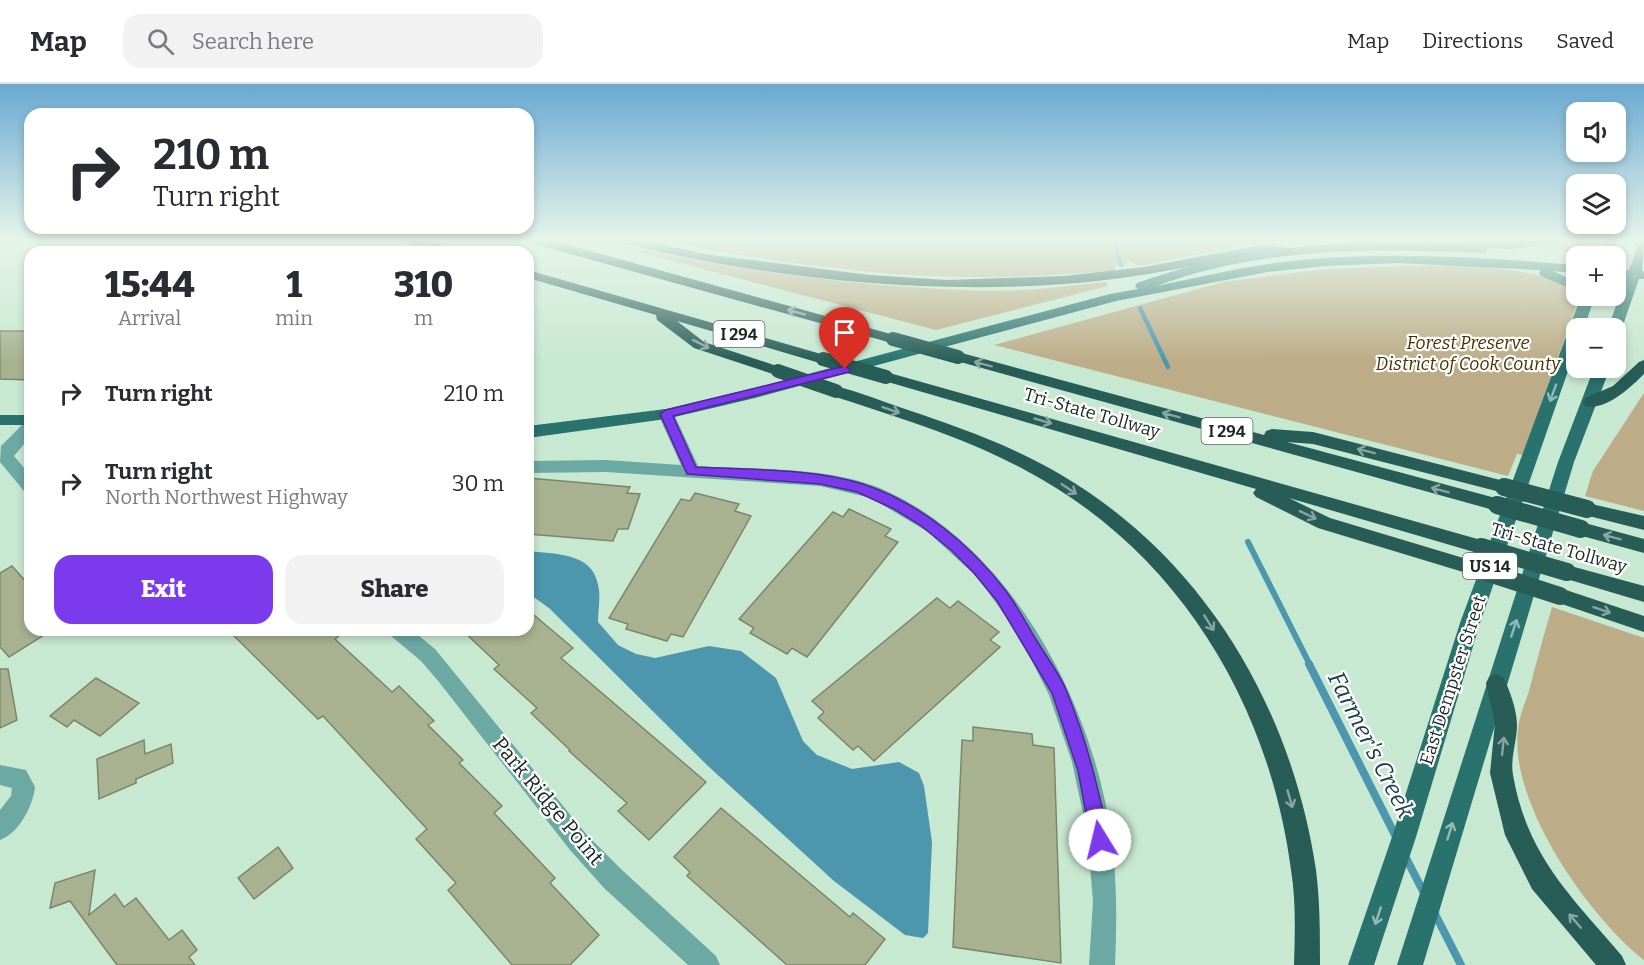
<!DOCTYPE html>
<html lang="en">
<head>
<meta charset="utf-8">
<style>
  :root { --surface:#fff; --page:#f2f2f3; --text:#2b2b33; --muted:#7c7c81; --line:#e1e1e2; --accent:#7c3aed }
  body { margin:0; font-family:Bitter,serif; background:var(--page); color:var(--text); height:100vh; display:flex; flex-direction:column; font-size:22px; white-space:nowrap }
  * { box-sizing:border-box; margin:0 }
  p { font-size:20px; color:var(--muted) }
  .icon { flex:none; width:33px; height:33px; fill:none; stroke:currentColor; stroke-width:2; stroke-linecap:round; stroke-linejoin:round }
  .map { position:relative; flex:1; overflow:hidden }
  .panel { position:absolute; left:24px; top:162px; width:510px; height:390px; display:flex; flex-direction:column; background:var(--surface); border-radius:18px; box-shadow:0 3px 9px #0003 }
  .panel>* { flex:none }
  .hud { position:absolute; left:24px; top:24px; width:510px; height:126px; border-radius:18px; box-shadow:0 3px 9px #0003; background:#fff; color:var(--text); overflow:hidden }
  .buttons { position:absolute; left:1566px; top:18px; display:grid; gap:12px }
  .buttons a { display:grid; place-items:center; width:60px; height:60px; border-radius:12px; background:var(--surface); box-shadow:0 3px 9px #0003; font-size:30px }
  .pin { position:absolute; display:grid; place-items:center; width:51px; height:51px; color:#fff; margin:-62px -26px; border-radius:50% 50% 50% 0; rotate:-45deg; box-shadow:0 0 6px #0007 }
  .pin .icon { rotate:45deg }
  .me { position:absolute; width:66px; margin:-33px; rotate:351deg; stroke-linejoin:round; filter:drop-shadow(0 0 4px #0008) }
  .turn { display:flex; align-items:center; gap:21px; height:126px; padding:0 30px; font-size:27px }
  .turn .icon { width:78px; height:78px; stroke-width:2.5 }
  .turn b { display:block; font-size:42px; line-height:51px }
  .eta { display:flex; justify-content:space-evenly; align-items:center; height:102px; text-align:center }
  .eta b { font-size:36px; font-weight:800; line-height:42px }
  .primary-button { display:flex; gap:12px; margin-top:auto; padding:12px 30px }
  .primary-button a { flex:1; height:69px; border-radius:18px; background:var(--accent); color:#fff; font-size:24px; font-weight:800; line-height:69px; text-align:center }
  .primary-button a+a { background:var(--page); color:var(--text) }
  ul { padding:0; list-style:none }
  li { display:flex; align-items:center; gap:18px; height:90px; padding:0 30px }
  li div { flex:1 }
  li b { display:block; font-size:22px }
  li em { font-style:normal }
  header { display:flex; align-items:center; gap:36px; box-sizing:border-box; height:84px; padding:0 30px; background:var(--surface); border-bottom:2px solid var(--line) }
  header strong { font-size:28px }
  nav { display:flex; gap:33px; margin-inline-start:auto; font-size:21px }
  .search { width:420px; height:54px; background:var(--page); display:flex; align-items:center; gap:15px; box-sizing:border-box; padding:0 21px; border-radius:18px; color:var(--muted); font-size:22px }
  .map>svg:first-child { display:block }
  .green { fill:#bcac87 }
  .water { fill:#4c96ae }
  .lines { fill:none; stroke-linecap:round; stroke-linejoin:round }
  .stream-far2 { stroke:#4c96ae; stroke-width:4.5 }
  .stream-far1 { stroke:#4c96ae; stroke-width:6 }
  .stream { stroke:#4c96ae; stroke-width:8 }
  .building { fill:#a8b291; stroke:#7d8666; stroke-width:1.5 }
  .minor { fill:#6ca9a3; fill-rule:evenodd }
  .major { fill:#29726d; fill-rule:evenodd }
  .highway { fill:#275c57; fill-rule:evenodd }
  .highway-bridge-far1 { stroke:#275c57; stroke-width:14 }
  .highway-bridge { stroke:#275c57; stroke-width:18 }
  .oneway { stroke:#88a5a3 }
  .oneway2 { stroke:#94b8b6 }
  .route { fill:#7c3aed; stroke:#51269a; stroke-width:1.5 }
  .labels { text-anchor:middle; stroke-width:4.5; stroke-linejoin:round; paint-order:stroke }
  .shield { fill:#fff; stroke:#5f6862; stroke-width:1.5 }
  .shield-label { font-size:16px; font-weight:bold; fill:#1b281f }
  .park-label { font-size:18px; font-style:italic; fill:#443200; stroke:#fff }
  .street-label { font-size:18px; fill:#1b281f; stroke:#fff }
  .near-street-label { font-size:21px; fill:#1b281f; stroke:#fff }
  .near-water-label { font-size:24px; font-style:italic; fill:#1b3e49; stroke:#fff }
</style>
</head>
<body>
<header>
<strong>Map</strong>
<div class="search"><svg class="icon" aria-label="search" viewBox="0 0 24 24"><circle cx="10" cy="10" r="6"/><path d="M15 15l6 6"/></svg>Search here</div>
<nav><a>Map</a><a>Directions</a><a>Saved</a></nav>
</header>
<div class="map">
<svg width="1644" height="881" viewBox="0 0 1644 881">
  <rect width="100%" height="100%" fill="#c7e8d1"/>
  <g class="green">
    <path d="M652,155H1294L1246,161L1139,182L1128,176L1127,180L1114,182L1115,187C1074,189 1033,193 992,193C879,194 763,177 652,155Z"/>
    <polygon points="1587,155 1601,155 1596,170 1533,164"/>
    <path d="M610,159C703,180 797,194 893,202C941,205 990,209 1038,205C1061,203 1083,200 1106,198L1108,202L936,246L607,160Z"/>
    <path d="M1403,182C1432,182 1581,177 1576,222L1523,371L1517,370L1508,392L994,261L1223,198L1323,185Z"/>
    <polygon points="1644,309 1644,427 1585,412 1593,387"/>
    <path d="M1552,523L1644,554V876C1589,833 1509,719 1518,646C1519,633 1525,619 1529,607C1536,579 1544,551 1552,523Z"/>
  </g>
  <path class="water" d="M528,467C553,470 593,468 598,501C601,512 598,526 598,538L618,561L636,570L655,574L709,562L741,567L776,594L803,657L817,671L852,685L899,678L919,689L924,702L932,758L928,849L923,854L905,851L834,797L708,682L549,524L528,509Z"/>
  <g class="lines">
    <g class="stream-far2">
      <polyline points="1113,155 1121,181"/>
      <polyline points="1140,224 1168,283"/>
    </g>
    <polyline class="stream-far1" points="1248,458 1310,581"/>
    <g class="stream">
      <polyline points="1309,580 1397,755"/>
      <polyline points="1405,772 1425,811"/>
      <polyline points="1434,828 1461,881"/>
    </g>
  </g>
  <g class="building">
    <polygon points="0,247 30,247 30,296 0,295"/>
    <polygon points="528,394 630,403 627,409 640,410 628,445 618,445 613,457 528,450"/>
    <polygon points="695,409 739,420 735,427 751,432 683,553 671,550 667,557 626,545 628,540 609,534 681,415 690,417"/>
    <polygon points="849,425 891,445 885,452 898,458 807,573 792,564 787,570 750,549 754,544 739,535 833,428 843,433"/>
    <polygon points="12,482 30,502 30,546 52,546 9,573 0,563 0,489"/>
    <polygon points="937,514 950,524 958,517 999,548 990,556 1000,563 874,677 858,662 853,666 818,634 824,628 812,617"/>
    <polygon points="528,526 573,564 561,574 706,698 649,756 618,727 627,719 569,667 570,666 531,629 537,624 494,585 499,581 462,546 528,546"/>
    <polygon points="228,546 347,546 335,555 392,608 399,602 434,637 428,641 463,676 459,679 502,722 494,729 555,794 550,799 599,851 570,881 512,881 448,806 456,799 416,755 427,745 323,632 318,635"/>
    <polygon points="0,585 8,585 17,636 0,644"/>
    <polygon points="96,594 139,619 100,652 74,636 67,643 50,632"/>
    <polygon points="973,643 1032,650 1033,661 1054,664 1061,879 953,863 962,656 973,657"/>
    <polygon points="144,656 145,670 171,660 173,679 136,695 136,699 99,715 97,675"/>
    <polygon points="721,724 850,833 853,829 885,855 865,881 787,881 687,792 690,788 674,773"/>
    <polygon points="278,763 293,784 254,815 238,794"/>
    <polygon points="95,786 89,831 115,810 124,823 136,814 169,856 182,846 197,866 189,873 195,881 117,881 70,817 50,824 55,799"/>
  </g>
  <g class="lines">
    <g class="minor">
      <path d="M666,325L672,326L674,330L698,382C756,386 828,382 882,405C1009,460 1092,617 1111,750C1117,794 1117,837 1115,881H1089L1093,817L1087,748L1072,678L1049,611L1019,551L978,494L928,448L871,414L820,402L606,388L528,389V377L606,376L681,381L658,330L660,326Z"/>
      <polygon points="30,338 30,353 14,372 30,391 30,409 24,407 0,378 1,362 24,339"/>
      <polygon points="388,546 412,546 435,565 586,750 622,786 716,872 720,881 688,881 604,804 570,766 439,598 421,577 391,552"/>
      <path d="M0,681L26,686L35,703C33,722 19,749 0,756V726L11,712L12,704L0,701Z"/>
    </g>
    <g class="major">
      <path d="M1529,155H1568L1562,159L1512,165L1487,164L1486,168L1481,169C1371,164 1261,163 1156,202C1201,193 1246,182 1291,177C1386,167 1481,173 1576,181V189L1553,187L1576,198V207L1541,192L1539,189L1541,186L1397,179L1326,182L1268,188L1116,217L755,314L666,335L528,354V342L666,325L755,304L1110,210L1138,205L1135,202L1137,199C1246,160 1347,155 1462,160L1468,156Z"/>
      <polygon points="1606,155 1618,155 1610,172 1598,172"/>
      <polygon points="1644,158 1642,187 1644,187 1644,195 1639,195 1622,244 1616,248 1616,244 1608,244 1626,194 1616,193 1616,185 1629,186 1638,162"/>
      <polygon points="1581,212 1595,212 1584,244 1576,244 1576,264 1480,539 1416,753 1374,881 1348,881 1392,753 1460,539"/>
      <polygon points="1594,284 1610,284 1574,378 1423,881 1397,881 1558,378"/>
      <rect x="0" y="331" width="30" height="10"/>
    </g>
    <g class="highway">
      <polygon points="401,155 421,155 457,165 459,168 438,168 402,158"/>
      <polygon points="526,155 547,155 898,252 900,255 898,258 888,258 527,158"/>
      <path d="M616,155H639L705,170L870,191L947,196L1064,192L1144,183L1262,161L1290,164L1297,168C1288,176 1273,168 1262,169C1253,169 1244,172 1235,174C1178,185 1122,196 1064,200C917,211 760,193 617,158Z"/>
      <polygon points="528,186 828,272 831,275 823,280 677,237 704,258 783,284 786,287 778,292 773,290 694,264 657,236 656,231 528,194"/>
      <polygon points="958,268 1264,351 1266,347 1272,345 1313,348 1504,397 1510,399 1513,403 1510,407 1504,409 1313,360 1287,358 1503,416 1506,421 1503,426 1497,427 953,276 951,273"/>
      <path d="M1644,276V290C1631,303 1606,327 1585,322L1583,318L1585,314L1613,302L1639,278Z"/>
      <polygon points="886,288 1481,456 1488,458 1490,463 1488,468 1481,470 1289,414 1330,434 1480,479 1482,484 1480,489 1473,491 1318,444 1256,413 1253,409 1256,405 881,296 878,293"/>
      <path d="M836,302C859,308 882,317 905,325C959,343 1013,362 1063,392C1205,476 1292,625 1316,786C1320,818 1320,849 1320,881H1294C1295,849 1296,817 1291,786C1269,618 1177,466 1025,386C964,353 896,333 830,311L828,307L830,303Z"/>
      <polygon points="1587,419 1644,432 1644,446 1581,430 1578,425 1581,420"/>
      <polygon points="1581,438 1644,455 1644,469 1575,450 1572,445 1575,440"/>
      <polygon points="1567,481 1644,502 1644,518 1560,493 1558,488 1560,483"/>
      <polygon points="1560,504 1644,532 1644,548 1553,517 1550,512 1553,507"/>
      <path d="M1496,590L1503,593C1510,606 1517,627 1517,641C1517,657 1510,675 1513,691C1527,772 1571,812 1622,872L1626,881H1596L1532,805L1505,751L1490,689L1495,639L1486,599L1489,593Z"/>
    </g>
    <g class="highway-bridge-far1">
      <polyline points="893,255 958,273"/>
      <polyline points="823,275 886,293"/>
      <polyline points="778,287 836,307"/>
    </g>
    <g class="highway-bridge">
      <polyline points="1504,403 1587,425"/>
      <polyline points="1497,421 1581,445"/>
      <polyline points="1481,463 1567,488"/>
      <polyline points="1473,484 1560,512"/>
    </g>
  </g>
  <defs><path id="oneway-shaft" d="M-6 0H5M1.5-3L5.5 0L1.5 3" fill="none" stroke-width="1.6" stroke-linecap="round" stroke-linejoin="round" transform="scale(1.5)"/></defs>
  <g class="oneway">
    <use href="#oneway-shaft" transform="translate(796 228) rotate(-165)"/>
    <use href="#oneway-shaft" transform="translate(701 260) rotate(27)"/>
    <use href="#oneway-shaft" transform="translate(983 280) rotate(-165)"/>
    <use href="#oneway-shaft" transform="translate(891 326) rotate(19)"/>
    <use href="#oneway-shaft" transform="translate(1171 331) rotate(-165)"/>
    <use href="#oneway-shaft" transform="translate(1043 337) rotate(16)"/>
    <use href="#oneway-shaft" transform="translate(1366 367) rotate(-166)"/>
    <use href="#oneway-shaft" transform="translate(1069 405) rotate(34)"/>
    <use href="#oneway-shaft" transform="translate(1440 406) rotate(-165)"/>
    <use href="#oneway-shaft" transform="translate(1308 431) rotate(26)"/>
    <use href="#oneway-shaft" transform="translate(1612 453) rotate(-165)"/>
    <use href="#oneway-shaft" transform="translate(1602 526) rotate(19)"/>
    <use href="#oneway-shaft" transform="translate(1209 539) rotate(58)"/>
    <use href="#oneway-shaft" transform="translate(1503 662) rotate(-84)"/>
    <use href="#oneway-shaft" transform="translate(1290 715) rotate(74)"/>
    <use href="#oneway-shaft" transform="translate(1575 837) rotate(-131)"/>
  </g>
  <g class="oneway2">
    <use href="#oneway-shaft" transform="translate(1553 309) rotate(110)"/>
    <use href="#oneway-shaft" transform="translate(1514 544) rotate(-72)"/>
    <use href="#oneway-shaft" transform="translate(1450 747) rotate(-73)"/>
    <use href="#oneway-shaft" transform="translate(1378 832) rotate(108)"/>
  </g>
  <linearGradient id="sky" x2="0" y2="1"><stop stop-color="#69a8d1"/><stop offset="0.56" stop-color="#e6f5ea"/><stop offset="1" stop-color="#e6f5ea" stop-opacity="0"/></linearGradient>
  <rect width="1644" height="278" fill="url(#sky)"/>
  <path class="route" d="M845,282L850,285L849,288L673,332L696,383C749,386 812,384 863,400C920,419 970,460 1006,507C1018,523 1027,541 1037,557C1047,574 1060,590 1067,608C1087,657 1099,705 1109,756L1106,762L1100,765L1094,762L1091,756L1078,687L1052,609L997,517L973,488L951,466L920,441L894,425L857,408L820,400L687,390L660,330L666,326Z"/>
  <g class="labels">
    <g class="shield">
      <rect x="713.5" y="237" width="51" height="26" rx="4.5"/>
      <rect x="1201.5" y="334" width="51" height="26" rx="4.5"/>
      <rect x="1463" y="469" width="54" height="26" rx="4.5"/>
    </g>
    <g class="shield-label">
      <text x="739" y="256">I 294</text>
      <text x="1227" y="353">I 294</text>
      <text x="1490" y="488">US 14</text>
    </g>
    <g class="park-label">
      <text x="1468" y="265">Forest Preserve<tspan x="1468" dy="21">District of Cook County</tspan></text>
    </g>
    <g class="street-label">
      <text transform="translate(1092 329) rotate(16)" y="6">Tri-State Tollway</text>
      <text transform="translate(1559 464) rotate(16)" y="6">Tri-State Tollway</text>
      <text transform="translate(1453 596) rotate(-72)" y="6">East Dempster Street</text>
    </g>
    <g class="near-street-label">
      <text transform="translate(548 717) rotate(50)" y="7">Park Ridge Point</text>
    </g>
    <g class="near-water-label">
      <text transform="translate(1371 661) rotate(63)" y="8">Farmer's Creek</text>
    </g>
  </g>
</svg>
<div class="buttons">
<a><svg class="icon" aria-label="sound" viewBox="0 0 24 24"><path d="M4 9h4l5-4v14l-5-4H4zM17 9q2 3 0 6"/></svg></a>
<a><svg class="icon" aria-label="layers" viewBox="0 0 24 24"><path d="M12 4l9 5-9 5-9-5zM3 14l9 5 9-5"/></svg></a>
<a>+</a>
<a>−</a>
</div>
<div class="pin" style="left:845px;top:285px;background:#d93025"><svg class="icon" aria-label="arrive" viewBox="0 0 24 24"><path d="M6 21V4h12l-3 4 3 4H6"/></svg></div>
<svg class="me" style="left:1100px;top:756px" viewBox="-20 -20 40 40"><circle r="19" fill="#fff"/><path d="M0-13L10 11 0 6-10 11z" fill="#7c3aed"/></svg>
<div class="hud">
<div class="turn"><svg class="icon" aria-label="right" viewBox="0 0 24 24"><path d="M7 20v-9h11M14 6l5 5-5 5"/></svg><div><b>210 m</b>Turn right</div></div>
</div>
<section class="panel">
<div class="eta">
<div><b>15:44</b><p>Arrival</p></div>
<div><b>1</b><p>min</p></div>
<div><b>310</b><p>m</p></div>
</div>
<ul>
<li><svg class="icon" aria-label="right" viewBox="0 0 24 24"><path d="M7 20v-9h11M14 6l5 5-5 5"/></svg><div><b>Turn right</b></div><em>210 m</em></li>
<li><svg class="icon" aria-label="right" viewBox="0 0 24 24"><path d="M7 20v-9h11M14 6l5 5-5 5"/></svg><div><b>Turn right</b><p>North Northwest Highway</p></div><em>30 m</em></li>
</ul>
<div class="primary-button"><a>Exit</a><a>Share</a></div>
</section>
</div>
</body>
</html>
